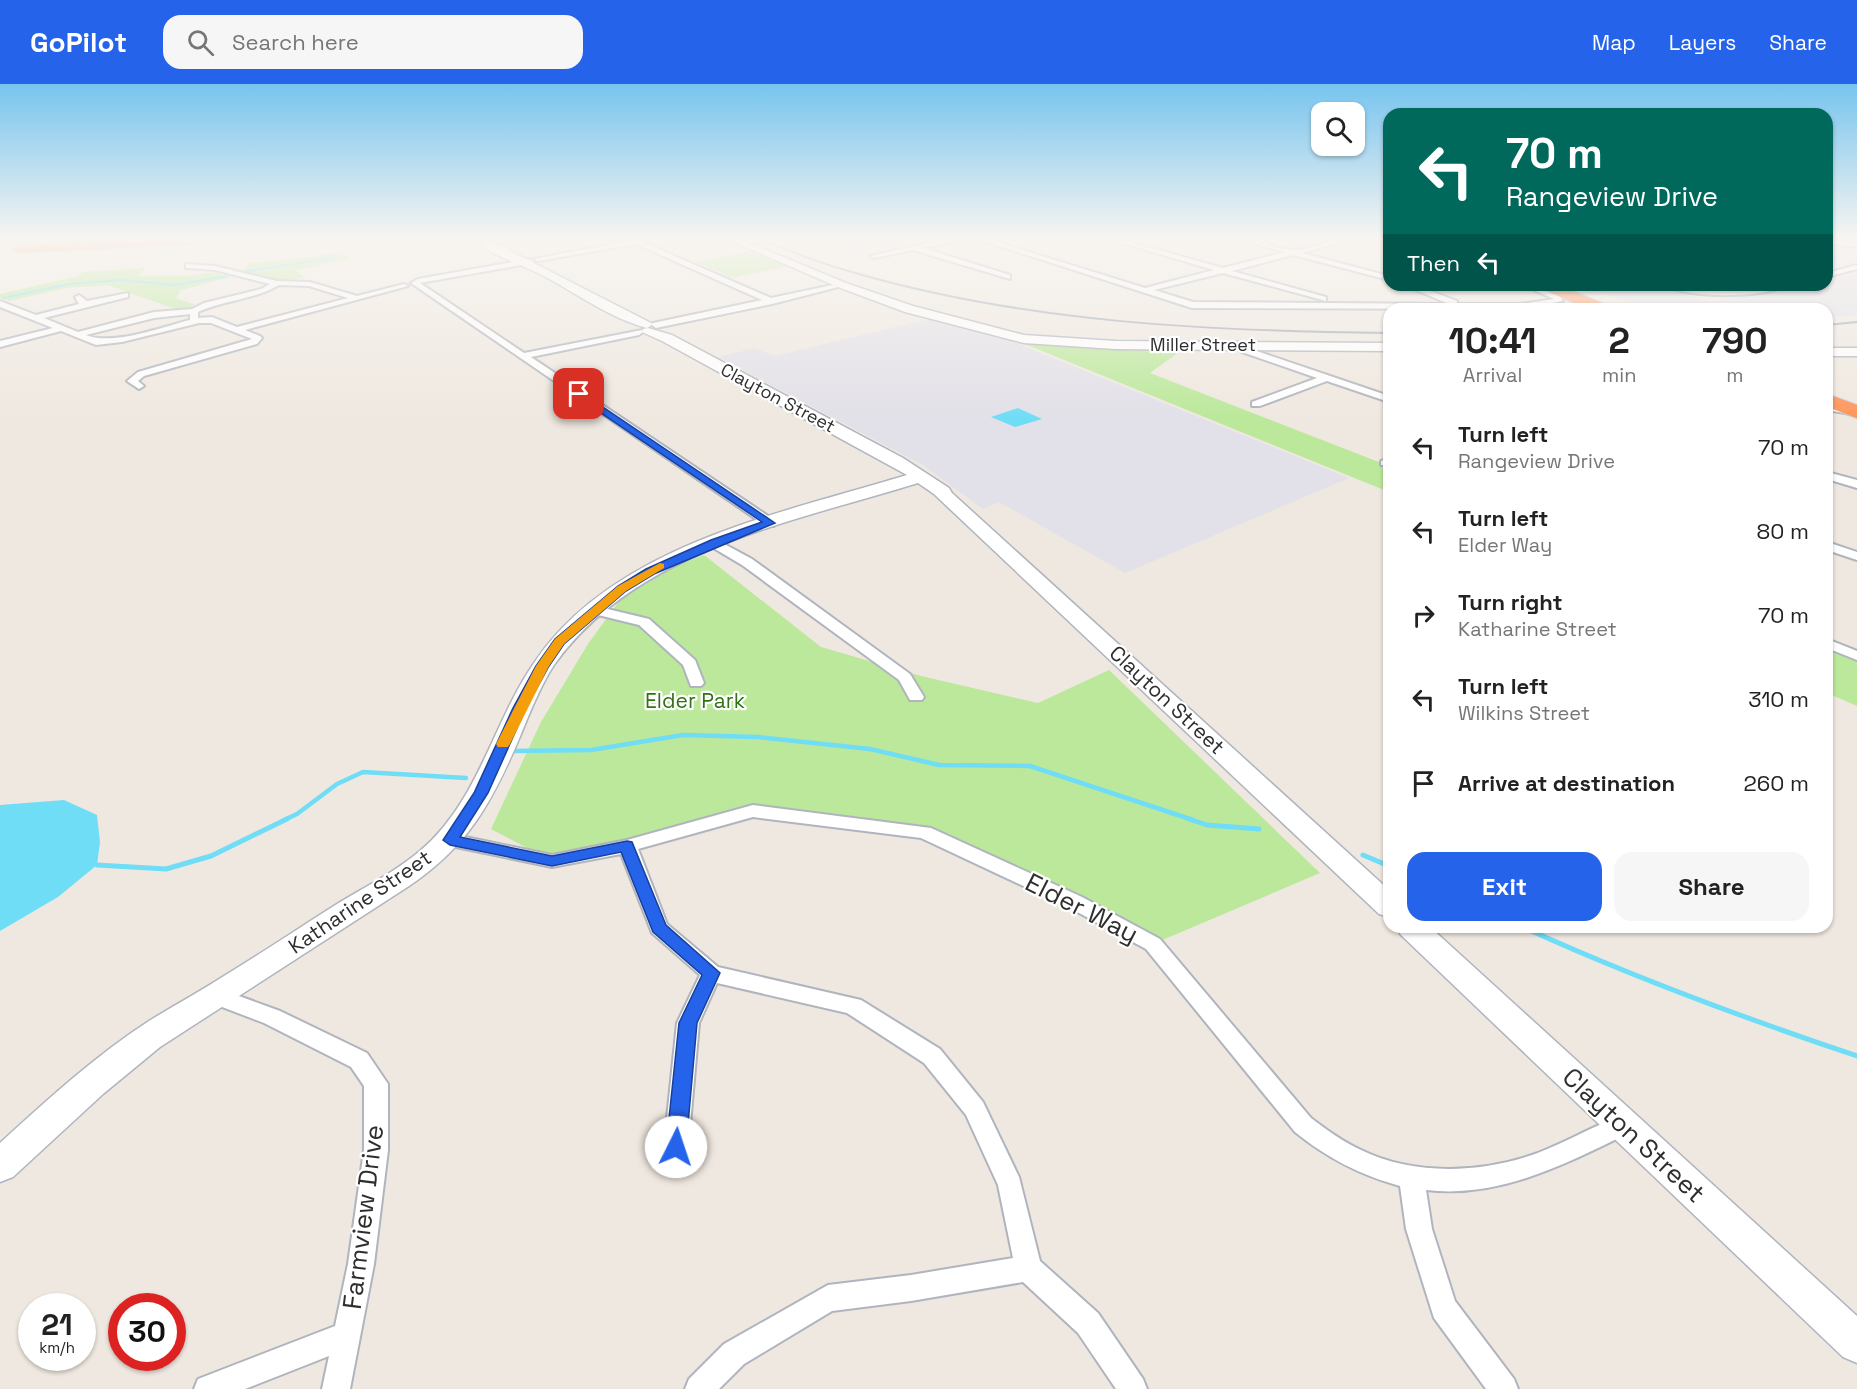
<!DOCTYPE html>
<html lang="en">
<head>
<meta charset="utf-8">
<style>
  :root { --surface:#fff; --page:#f6f6f6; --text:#222; --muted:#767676; --accent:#2563eb }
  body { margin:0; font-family:"Space Grotesk",sans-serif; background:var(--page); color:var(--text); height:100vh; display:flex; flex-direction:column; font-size:22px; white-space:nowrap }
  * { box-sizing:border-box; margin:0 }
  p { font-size:20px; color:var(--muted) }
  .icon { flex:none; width:33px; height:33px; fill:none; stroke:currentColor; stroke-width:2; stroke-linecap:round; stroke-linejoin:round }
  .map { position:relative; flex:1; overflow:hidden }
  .sheet { position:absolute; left:1383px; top:219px; width:450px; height:630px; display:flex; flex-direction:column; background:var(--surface); border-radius:18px; box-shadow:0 2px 4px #0004 }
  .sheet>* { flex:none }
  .hud { position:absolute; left:1383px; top:24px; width:450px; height:183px; border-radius:18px; box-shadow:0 2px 4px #0004; background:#00695c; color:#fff; overflow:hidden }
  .tools { position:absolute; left:1311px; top:18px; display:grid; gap:12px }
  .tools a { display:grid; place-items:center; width:54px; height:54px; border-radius:12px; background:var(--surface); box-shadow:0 2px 4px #0004; font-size:30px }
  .speed { position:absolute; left:18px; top:1209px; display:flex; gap:12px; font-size:30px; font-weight:700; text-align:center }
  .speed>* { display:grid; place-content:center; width:78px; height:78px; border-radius:50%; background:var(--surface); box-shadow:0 2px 4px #0004; line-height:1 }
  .speed small { font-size:15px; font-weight:400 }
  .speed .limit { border:9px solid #d22; background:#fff; color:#111 }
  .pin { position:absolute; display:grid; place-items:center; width:51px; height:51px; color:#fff; margin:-26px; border-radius:12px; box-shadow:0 3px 9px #0006 }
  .me { position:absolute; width:66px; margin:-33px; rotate:4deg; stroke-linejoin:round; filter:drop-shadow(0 0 4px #0008) }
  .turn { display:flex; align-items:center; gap:21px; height:126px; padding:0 24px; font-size:27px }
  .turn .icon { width:78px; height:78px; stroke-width:2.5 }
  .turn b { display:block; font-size:42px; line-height:51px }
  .then { display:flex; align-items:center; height:57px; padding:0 24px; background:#0003; gap:12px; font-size:22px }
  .eta { display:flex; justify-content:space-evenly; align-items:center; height:102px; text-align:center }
  .eta b { font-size:36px; font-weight:800; line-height:42px }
  .primary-button { display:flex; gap:12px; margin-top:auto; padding:12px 24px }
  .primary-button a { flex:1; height:69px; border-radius:18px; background:var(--accent); color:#fff; font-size:24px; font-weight:800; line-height:69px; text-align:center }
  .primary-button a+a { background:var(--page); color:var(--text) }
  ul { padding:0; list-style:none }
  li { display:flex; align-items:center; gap:18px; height:84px; padding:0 24px }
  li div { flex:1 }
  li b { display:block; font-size:22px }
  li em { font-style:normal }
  header { display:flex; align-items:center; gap:36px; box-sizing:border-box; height:84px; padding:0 30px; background:var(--accent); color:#fff }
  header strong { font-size:28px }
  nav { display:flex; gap:33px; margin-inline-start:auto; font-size:21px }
  .search { width:420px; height:54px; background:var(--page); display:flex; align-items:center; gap:15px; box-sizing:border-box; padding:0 21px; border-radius:18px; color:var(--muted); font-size:22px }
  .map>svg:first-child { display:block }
  .industrial { fill:#e2e0e8 }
  .green { fill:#bbe89a }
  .water { fill:#6fddf6 }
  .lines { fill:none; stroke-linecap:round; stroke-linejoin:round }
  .stream-far2 { stroke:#6fddf6; stroke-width:2 }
  .stream-far1 { stroke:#6fddf6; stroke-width:4.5 }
  .stream { stroke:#6fddf6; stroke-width:5 }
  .street-casing { stroke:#b0b4be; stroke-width:4 }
  .secondary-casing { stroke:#b0b4be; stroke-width:3 }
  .highway-casing { stroke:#c9c9c9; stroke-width:2 }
  .street { fill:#fff; fill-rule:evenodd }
  .secondary { fill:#fff; fill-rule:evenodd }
  .highway { fill:#ff955b; fill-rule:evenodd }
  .rail { stroke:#a2a7b9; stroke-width:2 }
  .route { fill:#2563eb; stroke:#184099; stroke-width:1.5 }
  .slow { fill:#f59e0b }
  .labels { text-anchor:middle; stroke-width:4.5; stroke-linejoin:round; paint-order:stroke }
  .far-street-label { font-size:18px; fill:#2e2e2e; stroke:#fff }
  .street-label { font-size:21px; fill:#2e2e2e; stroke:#fff }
  .park-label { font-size:21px; fill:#317117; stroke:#fff }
  .near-street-label { font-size:26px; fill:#2e2e2e; stroke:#fff }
</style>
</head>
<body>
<header>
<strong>GoPilot</strong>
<div class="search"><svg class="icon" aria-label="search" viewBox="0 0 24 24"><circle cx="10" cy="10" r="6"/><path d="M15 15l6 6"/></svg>Search here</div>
<nav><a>Map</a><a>Layers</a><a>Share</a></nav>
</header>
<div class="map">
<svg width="1857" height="1305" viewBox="0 0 1857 1305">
  <rect width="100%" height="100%" fill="#efe8e0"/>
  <g class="industrial">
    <polygon points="803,153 951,153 858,172"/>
    <polygon points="1827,159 1857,163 1857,178 1827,186"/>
    <polygon points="1857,189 1857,231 1827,234 1827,225 1644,225 1581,201 1657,201 1708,218 1812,201 1827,201 1827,197"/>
    <polygon points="929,235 1006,255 1349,394 1125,489 999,418 983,425 923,381 718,273 755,264 774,272"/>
  </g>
  <g class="green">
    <polygon points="751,167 787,182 733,194 696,178"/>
    <path d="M342,168L351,174L296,186L304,193C277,199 269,195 243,186L250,179L289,176Z"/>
    <polygon points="145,184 138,192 191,192 213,188 231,193 181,206 176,214 196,221 178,226 108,201 66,204 9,217 0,214 0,210 78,192 83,188"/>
    <polygon points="1020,258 1106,264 1183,265 1150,289 1389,382 1389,408"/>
    <polygon points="704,471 821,563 921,592 1038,619 1109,586 1320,789 1153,860 925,748 753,727 552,777 491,745 541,638 588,560 633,498"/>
    <polygon points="1827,564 1857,577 1857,622 1827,609"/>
  </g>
  <g class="water">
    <polygon points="1018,324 1042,335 1015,343 991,333"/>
    <polygon points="64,716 97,731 100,758 97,781 58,813 0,847 0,721"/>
  </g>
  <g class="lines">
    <g class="stream-far2">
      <polyline points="248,187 334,174"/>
      <polyline points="3,214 69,200 122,196 175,201 227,192"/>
    </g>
    <g class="stream-far1">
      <polyline points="511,667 591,666 683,651 758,653 870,665 939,681 1030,682 1193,736"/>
      <polyline points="284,736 297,730 337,700 363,688 466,694"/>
    </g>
    <g class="stream">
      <polyline points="1189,735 1207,741 1259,745"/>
      <polyline points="1363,771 1389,782"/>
      <polyline points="97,781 166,785 211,772 287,735"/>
      <path d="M1523,843C1632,893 1744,934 1857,972"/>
    </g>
    <g class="street-casing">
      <g id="street">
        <polygon points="622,153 631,153 771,214 842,199 846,201 772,220 656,244 652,241 653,239 762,216 636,160 538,177 534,175 629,157"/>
        <polygon points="958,153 971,153 923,164 1010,191 1010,195 913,166 874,174 870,172"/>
        <path d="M971,153H981L1145,204L1214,186L1102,153H1112L1223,184L1285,168L1232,153C1253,153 1271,165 1292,166C1310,167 1336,153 1357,153L1302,169L1389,192V196L1293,171L1232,187L1326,213V217L1223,189L1154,206L1193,218L1449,220L1404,201H1415L1457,217V220H1520L1554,215L1522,201C1535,201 1557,205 1563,217L1523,225L1192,224Z"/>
        <polygon points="1827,155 1857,159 1857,163 1827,159"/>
        <polygon points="529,175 533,177 532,179 420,199 524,269 642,246 643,248 639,251 531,273 774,436 776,439 774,442 766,442 411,199 418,195"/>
        <path d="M186,180L215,182L277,197L310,198L357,212L404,200L408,202L245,246L260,252L262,254L257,260L144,292L138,297L144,302L139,305L127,297L138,288L252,255L211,239H199L122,258L96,261L61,247L0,263V257L53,244L0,223V217L36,231L79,220L75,213L79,211L87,217L128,209V213L44,234L78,248L154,228L192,225L204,219L261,205L270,200L215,186L189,184H186ZM279,201L309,202L348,214L237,243L212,233L198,234V228C224,216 254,216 279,201ZM190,230V236C162,243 113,262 86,251L154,234Z"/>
        <polygon points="1857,181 1857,185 1827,193 1827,189"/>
        <path d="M1665,201L1713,207L1788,201C1767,214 1686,215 1665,201Z"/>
        <polygon points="1241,259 1248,264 1389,312 1389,318 1327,297 1260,322 1252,322 1252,318 1317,294 1242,268 1236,262"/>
        <polygon points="1827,320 1857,325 1857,331 1827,326"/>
        <polygon points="1389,374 1389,381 1381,381 1381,377"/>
        <polygon points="1827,388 1857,396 1857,404 1827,395"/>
        <polygon points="715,455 752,475 910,590 924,613 922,616 910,616 899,596 742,481 710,462 709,459 710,456"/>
        <polygon points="1827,458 1857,468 1857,476 1827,466"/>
        <polygon points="595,522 649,535 695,576 704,599 701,602 691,602 683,581 639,541 590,529 588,526"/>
        <polygon points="1827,555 1857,567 1857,576 1827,564"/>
        <path d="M753,721L931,744L1082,813L1160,855L1311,1034C1327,1046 1343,1058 1361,1066C1414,1092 1481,1089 1535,1070C1565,1059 1593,1042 1623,1031L1631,1034L1635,1041L1631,1048C1567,1079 1500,1115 1426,1106L1432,1145L1455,1217L1514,1295L1518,1305H1486L1434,1234L1406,1145L1400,1102C1360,1091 1327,1074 1295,1048L1146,865L1068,823L921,754L753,733L638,765L667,840L718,883L861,916L940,965L983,1018L1019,1093L1040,1177L1098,1229L1143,1295L1147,1305H1116L1078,1249L1023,1198L911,1217L832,1227L744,1280L719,1305H685L689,1295L724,1260L828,1201L911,1191L1013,1174L998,1101L966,1031L924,979L847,929L717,899L699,939L688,1063L685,1071L676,1074L667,1071L664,1063L677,939L700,891L652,849L621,770L552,783L451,762L444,760L442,756L444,752L451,750L552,771L627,756Z"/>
        <polygon points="217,904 280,927 367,969 388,1000 388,1066 374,1180 350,1305 322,1305 329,1272 245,1305 194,1305 198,1295 335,1242 348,1180 364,1066 364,1002 351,983 264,939 209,918 206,912 209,906"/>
      </g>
    </g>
    <g class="secondary-casing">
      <g id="secondary">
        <path d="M471,153H483L653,240L647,244C609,234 575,208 540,190C518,179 489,171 471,153Z"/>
        <polygon points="722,153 735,153 846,199 913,222 1024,251 1115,257 1389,259 1389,267 1115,265 1024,259 905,228 838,203"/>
        <path d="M648,244L672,251L903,374L949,404L952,409L1389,806V833L1379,830L934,410L918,399C792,438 636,466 554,581C539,604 529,631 519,655C491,720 468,762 409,802L160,963L103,1010L13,1093L0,1098V1059C47,1016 95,972 149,937C173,922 199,908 224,892C262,869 299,844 337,820C365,803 395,788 420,767C479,717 492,640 534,579C613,461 780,430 907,391L662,257L642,248L643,245Z"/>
        <rect x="1827" y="264" width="30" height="8"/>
        <polygon points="1396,843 1430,843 1857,1232 1857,1279 1843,1273 1401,851"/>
      </g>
    </g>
    <g class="highway-casing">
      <g id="highway">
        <polygon points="175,153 365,153 358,157 210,159 19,169 12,165 19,161"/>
        <polygon points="459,153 485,153 489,156 482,160 461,156"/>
        <polygon points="1347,153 1389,153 1389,161 1354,157"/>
        <polygon points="1536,201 1558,201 1609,222 1611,225 1589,225 1539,204"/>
        <polygon points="1827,310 1857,321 1857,334 1827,323"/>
      </g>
    </g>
    <use href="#street" class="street"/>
    <use href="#secondary" class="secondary"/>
    <use href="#highway" class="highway"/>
    <g class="rail">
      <path d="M753,153C786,165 818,179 852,188C1026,239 1209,247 1389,249"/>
      <polyline points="1827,241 1857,238"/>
    </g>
  </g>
  <linearGradient id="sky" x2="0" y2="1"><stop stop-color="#77c4ee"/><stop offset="0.46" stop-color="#f8f5f1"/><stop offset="1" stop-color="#f8f5f1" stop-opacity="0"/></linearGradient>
  <rect width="1857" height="335" fill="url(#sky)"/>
  <polygon class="route" points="576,309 582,309 775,439 654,490 626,507 564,560 549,582 526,624 488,709 460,753 552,772 627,757 632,758 666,841 720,889 697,939 686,1063 683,1069 676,1072 669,1069 666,1063 679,939 702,891 653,848 621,768 552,782 450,761 443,756 474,709 513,624 536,582 555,555 618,502 646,485 711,456 762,438 576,312"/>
  <polygon class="slow" points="660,479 664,480 664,484 626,507 564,560 549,582 510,660 508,663 498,663 496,660 536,582 555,555 618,502"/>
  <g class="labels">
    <g class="far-street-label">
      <text x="1203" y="267">Miller Street</text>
      <text transform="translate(778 314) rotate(28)" y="6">Clayton Street</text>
    </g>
    <g class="street-label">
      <text transform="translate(1167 616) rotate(43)" y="7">Clayton Street</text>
      <text transform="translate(360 818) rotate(-34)" y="7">Katharine Street</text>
    </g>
    <g class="park-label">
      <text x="695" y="624">Elder Park</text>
    </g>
    <g class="near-street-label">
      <text transform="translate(1082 824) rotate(27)" y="9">Elder Way</text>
      <text transform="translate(1634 1051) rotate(43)" y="9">Clayton Street</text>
      <text transform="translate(363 1133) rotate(-83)" y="9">Farmview Drive</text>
    </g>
  </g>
</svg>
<div class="tools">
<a><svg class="icon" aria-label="search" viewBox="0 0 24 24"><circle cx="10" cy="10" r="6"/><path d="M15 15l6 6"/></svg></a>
</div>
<div class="speed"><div>21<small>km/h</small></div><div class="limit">30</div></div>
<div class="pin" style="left:579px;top:310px;background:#d93025"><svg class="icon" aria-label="arrive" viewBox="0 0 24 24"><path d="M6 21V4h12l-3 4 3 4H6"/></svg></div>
<svg class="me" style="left:676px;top:1063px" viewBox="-20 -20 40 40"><circle r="19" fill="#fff"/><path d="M0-13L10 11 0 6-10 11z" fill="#2563eb"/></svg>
<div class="hud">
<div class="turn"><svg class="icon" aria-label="left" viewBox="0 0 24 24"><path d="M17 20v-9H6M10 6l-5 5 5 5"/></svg><div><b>70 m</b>Rangeview Drive</div></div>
<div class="then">Then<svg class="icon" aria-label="left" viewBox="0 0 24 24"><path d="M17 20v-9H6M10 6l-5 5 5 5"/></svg></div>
</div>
<section class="sheet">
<div class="eta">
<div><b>10:41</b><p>Arrival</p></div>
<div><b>2</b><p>min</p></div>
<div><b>790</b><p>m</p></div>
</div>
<ul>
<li><svg class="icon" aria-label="left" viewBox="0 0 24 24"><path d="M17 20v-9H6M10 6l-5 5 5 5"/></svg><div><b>Turn left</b><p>Rangeview Drive</p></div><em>70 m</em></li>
<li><svg class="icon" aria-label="left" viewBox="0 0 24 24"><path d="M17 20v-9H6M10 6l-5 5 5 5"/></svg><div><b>Turn left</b><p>Elder Way</p></div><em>80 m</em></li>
<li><svg class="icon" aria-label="right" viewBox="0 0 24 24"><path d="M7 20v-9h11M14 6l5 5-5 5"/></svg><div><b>Turn right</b><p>Katharine Street</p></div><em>70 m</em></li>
<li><svg class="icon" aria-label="left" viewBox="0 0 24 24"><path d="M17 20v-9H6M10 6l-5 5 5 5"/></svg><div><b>Turn left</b><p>Wilkins Street</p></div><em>310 m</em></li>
<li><svg class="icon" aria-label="arrive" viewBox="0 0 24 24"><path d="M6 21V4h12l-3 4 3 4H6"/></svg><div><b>Arrive at destination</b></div><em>260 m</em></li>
</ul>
<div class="primary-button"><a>Exit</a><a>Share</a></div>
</section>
</div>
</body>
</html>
